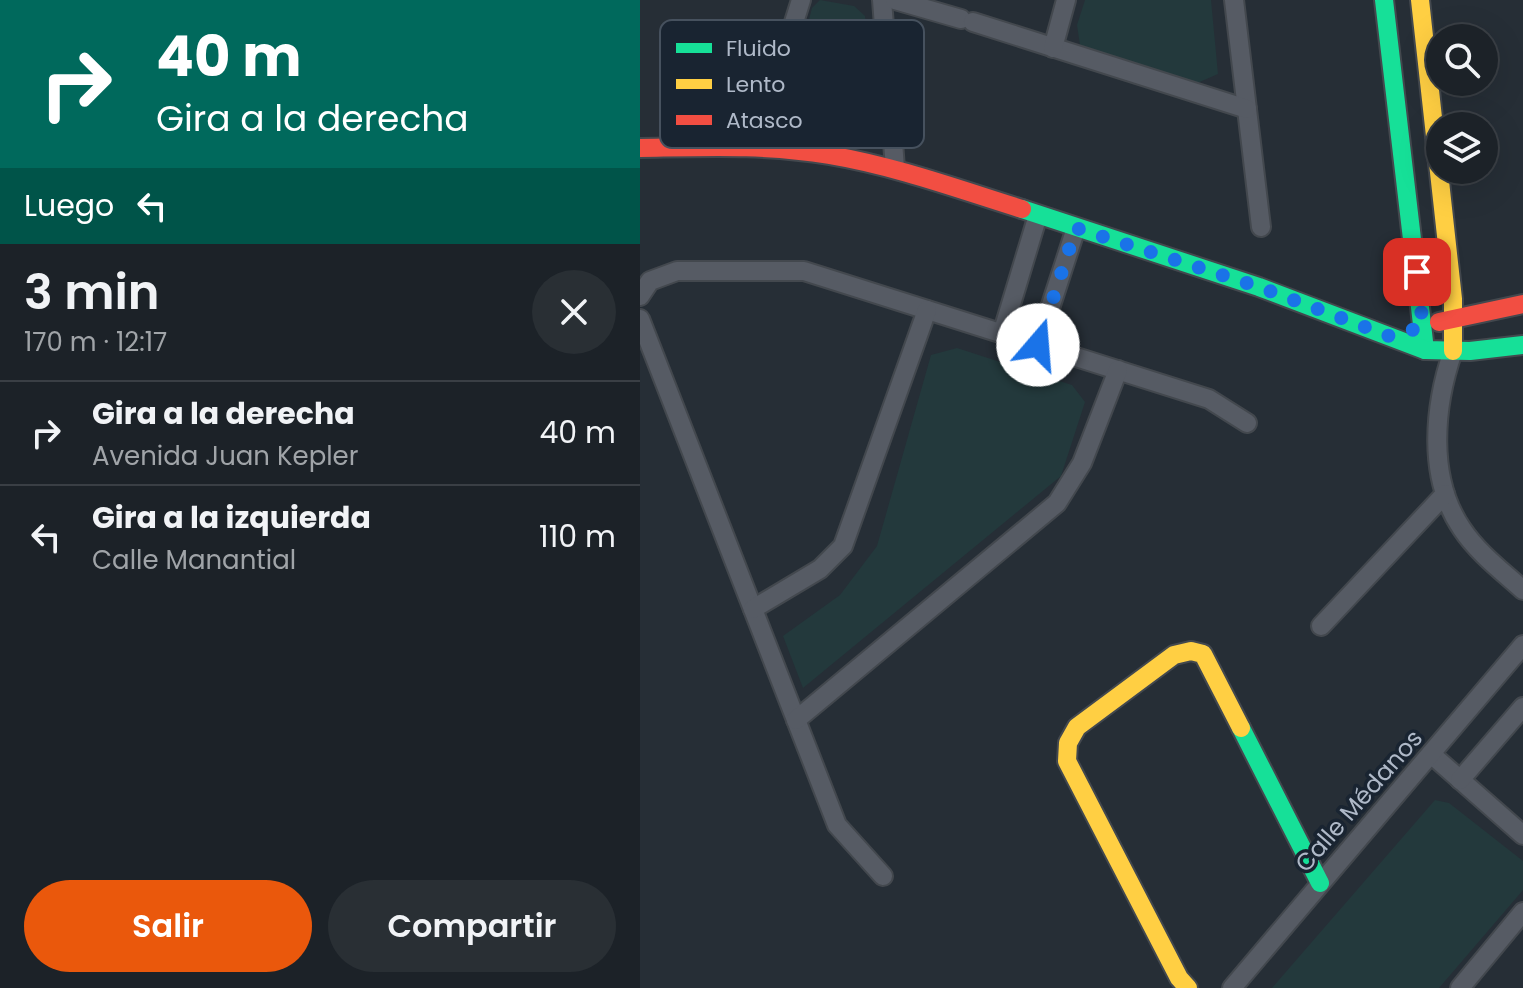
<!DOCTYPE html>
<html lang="es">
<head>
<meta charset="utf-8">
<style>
  :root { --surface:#1c2228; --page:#292f34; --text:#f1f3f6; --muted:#a0a4a8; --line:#3a3f45; --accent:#ea580c }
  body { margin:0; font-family:Poppins,sans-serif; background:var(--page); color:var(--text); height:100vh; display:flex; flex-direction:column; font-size:30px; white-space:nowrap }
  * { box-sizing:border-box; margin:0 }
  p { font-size:26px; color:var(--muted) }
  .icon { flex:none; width:44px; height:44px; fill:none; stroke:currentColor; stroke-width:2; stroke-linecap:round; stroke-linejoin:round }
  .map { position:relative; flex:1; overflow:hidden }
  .sheet { display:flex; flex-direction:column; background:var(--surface); width:640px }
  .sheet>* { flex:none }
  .top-card { background:#00695c; color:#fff; overflow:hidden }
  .controls { position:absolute; left:786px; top:24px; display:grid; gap:16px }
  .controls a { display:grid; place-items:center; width:72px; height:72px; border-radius:50%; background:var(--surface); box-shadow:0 8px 32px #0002,0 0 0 2px var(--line); font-size:40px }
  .pin { position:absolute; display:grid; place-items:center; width:68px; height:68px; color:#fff; margin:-34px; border-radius:16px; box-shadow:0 4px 12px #0006 }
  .me { position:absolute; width:88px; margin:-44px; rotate:18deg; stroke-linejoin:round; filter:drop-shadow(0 0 6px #0008) }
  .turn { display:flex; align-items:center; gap:28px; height:168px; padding:0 24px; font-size:36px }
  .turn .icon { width:104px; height:104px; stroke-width:2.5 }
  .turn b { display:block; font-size:56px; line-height:68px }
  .then { display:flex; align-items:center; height:76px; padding:0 24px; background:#0003; gap:16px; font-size:30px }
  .round { display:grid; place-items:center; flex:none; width:84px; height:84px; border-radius:42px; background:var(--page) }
  .summary { display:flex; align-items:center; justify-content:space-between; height:136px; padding:0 24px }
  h1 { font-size:48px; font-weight:600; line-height:60px }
  .cta { display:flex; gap:16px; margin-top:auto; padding:16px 24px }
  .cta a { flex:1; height:92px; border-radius:48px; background:var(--accent); color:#fff; font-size:32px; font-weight:600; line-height:92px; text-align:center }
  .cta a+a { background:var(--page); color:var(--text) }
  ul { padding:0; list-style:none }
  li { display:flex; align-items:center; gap:24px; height:104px; padding:0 24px; border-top:2px solid var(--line) }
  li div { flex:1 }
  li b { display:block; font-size:30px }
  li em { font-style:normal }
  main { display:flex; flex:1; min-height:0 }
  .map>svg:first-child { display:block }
  .green { fill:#23393c }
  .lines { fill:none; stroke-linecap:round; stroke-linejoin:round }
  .street-casing { stroke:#43484e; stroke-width:22 }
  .fast-casing { stroke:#43484e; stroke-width:22 }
  .slow-casing { stroke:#43484e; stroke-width:22 }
  .jam-casing { stroke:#43484e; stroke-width:22 }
  .street { stroke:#565b64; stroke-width:18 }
  .fast { stroke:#16e098; stroke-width:18 }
  .slow { stroke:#ffcf43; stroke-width:18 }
  .jam { stroke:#f24e42; stroke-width:18 }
  .route { stroke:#1a73e8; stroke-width:14; stroke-dasharray:0 25.2 }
  .labels { text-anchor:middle; stroke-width:7; stroke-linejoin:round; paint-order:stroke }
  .street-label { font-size:24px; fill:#afb9c8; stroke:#192431 }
  .key { fill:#192431; stroke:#46515e; stroke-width:2 }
  .key-label { font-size:22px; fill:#afb9c8 }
</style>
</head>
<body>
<main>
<section class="sheet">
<div class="top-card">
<div class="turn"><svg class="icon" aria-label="right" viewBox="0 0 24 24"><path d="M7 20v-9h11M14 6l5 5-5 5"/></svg><div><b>40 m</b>Gira a la derecha</div></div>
<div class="then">Luego<svg class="icon" aria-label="left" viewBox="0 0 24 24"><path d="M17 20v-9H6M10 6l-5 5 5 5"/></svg></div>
</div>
<div class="summary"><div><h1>3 min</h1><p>170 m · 12:17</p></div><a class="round"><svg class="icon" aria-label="close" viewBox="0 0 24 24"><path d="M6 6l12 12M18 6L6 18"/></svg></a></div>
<ul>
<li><svg class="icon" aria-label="right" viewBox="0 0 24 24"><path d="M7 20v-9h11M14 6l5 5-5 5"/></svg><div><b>Gira a la derecha</b><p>Avenida Juan Kepler</p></div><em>40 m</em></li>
<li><svg class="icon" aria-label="left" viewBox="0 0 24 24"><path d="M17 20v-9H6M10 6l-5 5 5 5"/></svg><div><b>Gira a la izquierda</b><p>Calle Manantial</p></div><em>110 m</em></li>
</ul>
<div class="cta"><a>Salir</a><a>Compartir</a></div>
</section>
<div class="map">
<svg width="883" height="988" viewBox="0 0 883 988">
  <rect width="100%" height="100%" fill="#262e36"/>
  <g class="green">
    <path d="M180,0L214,6L225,16L236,123C218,149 179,135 152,131L145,113L172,8Z"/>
    <polygon points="445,0 571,0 578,74 555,84 440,45 437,25"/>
    <polygon points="317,348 432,385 445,402 421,476 163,688 143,636 200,595 237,546 291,355"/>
    <polygon points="795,800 809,803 883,861 883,890 799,988 632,988"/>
  </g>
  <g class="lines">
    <g class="street-casing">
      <g id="street">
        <polyline points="242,0 255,168"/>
        <polyline points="255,0 321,19"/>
        <polyline points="594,0 621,227"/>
        <polyline points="333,22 607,109"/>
        <polyline points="413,48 426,0"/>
        <polyline points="120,147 126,111 161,0"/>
        <polyline points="0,296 10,281 37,271 164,271 569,399 607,423"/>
        <polyline points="0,319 197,825 243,876"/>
        <polyline points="362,334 398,215"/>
        <polyline points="398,345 436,228"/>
        <path d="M813,351C794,406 787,478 822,529C838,553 862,571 883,590"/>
        <polyline points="113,609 180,569 203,546 287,310"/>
        <polyline points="681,626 805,494"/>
        <polyline points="156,720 417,503 442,463 478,370"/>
        <polyline points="791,754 883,835"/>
        <polyline points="820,780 883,707"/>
        <polyline points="592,988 883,645"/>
        <polyline points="820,988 883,912"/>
      </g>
    </g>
    <g class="fast-casing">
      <g id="fast">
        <polyline points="744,0 785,350"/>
        <polyline points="382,209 619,287 785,350 830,351 883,345"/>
        <polyline points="601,728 680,883"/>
      </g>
    </g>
    <g class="slow-casing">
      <g id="slow">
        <polyline points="780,0 813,299 813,351"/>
        <polyline points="548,988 539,978 427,761 428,743 437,727 534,655 551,651 563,654 601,728"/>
      </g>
    </g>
    <g class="jam-casing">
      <g id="jam">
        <path d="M0,148C63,147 126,144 189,155C255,166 318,189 382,209"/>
        <polyline points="799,322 883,304"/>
      </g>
    </g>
    <use href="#street" class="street"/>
    <use href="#fast" class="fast"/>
    <use href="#slow" class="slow"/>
    <use href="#jam" class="jam"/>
  </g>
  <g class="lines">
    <polyline class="route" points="398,345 436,228 619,287 749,336 783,327 777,272"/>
  </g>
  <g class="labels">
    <g class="street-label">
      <text transform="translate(719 801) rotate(-49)" y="8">Calle Médanos</text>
    </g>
  </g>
  <rect x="20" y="20" width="264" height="128" rx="12" class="key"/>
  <rect x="36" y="43" width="36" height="10" fill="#16e098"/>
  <rect x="36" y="79" width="36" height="10" fill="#ffcf43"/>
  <rect x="36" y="115" width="36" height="10" fill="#f24e42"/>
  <g class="key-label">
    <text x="86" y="56">Fluido</text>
    <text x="86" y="92">Lento</text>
    <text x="86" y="128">Atasco</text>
  </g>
</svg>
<div class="controls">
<a><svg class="icon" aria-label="search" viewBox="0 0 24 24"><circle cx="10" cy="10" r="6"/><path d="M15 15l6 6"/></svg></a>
<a><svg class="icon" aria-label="layers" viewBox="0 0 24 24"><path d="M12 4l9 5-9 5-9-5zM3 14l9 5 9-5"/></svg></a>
</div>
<div class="pin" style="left:777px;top:272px;background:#d93025"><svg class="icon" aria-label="arrive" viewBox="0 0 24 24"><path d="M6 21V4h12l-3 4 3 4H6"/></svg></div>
<svg class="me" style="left:398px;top:345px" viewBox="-20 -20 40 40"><circle r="19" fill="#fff"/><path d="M0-13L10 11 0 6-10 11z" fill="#1a73e8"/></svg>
</div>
</main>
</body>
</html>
